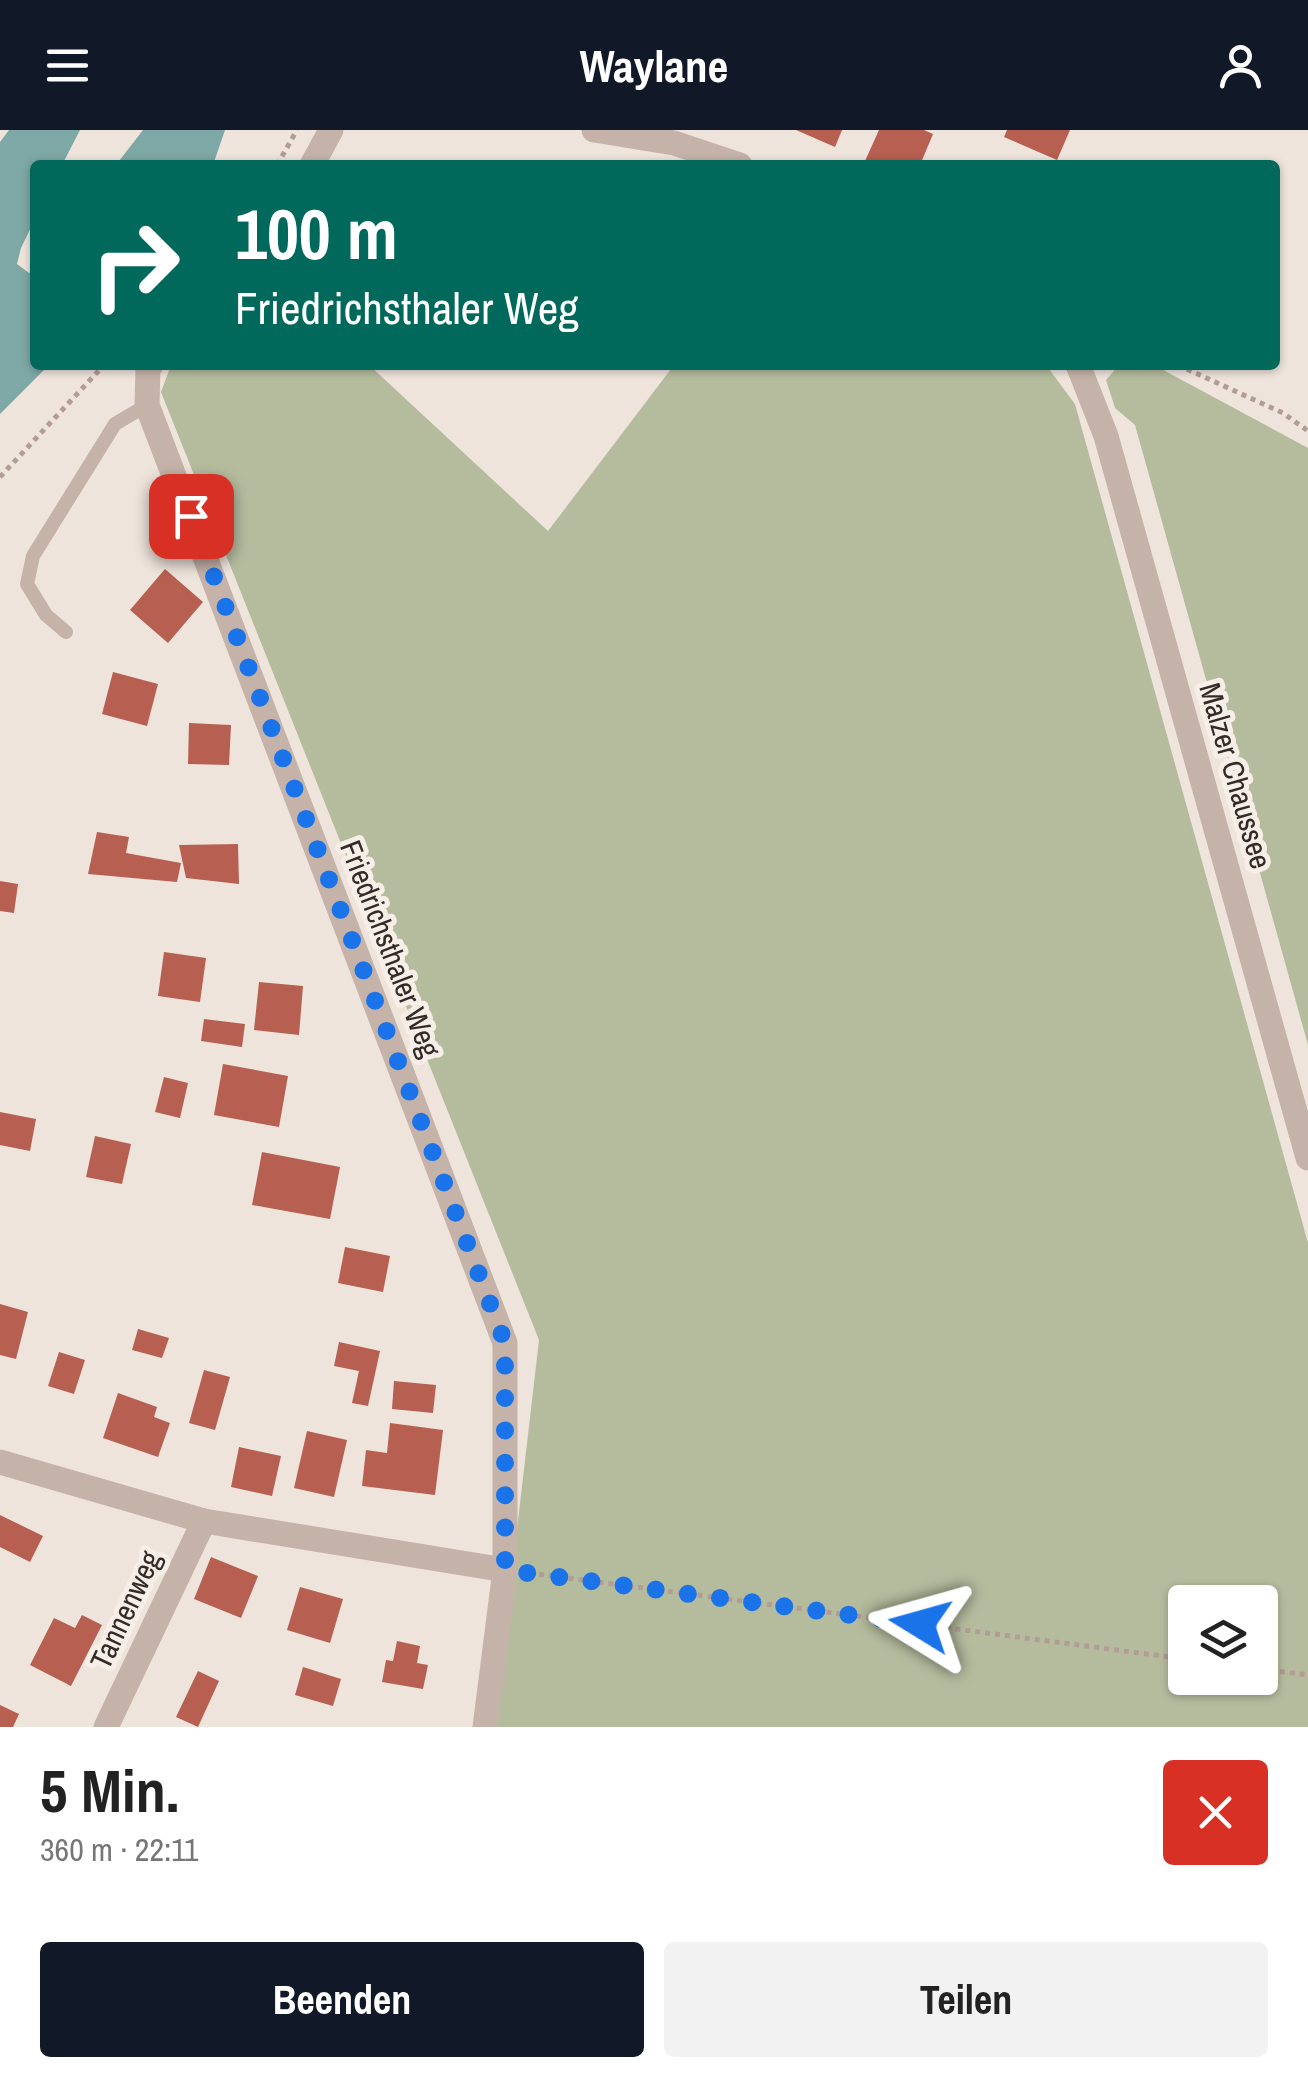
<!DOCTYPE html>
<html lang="de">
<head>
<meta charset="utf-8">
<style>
  :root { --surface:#fff; --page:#f2f2f2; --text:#222; --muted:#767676; --accent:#111827 }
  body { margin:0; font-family:"Archivo Narrow",sans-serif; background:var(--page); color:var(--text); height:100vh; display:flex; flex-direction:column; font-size:38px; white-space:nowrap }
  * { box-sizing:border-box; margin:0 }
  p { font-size:32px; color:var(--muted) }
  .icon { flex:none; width:55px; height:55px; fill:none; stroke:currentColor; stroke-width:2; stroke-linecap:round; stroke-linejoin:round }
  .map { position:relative; height:1597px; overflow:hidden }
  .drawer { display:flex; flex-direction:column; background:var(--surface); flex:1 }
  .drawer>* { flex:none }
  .hud { position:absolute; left:30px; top:30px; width:1250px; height:210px; border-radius:10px; box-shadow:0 2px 8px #0004; background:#00695c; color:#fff; overflow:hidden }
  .buttons { position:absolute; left:1168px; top:1455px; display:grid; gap:20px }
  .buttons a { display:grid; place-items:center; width:110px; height:110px; border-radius:10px; background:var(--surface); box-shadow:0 2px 8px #0004; font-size:50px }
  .pin { position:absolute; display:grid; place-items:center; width:85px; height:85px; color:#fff; margin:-42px; border-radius:20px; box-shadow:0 5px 15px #0006 }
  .me { position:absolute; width:110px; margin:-55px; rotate:278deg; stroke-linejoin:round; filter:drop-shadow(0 0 8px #0008) }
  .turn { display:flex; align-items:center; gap:35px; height:210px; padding:0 40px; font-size:45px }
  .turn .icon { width:130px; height:130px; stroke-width:2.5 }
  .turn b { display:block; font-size:70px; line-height:85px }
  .round { display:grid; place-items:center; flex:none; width:105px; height:105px; border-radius:10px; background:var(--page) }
  .summary { display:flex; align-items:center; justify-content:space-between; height:170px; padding:0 40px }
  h1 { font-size:60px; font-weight:700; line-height:75px }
  .cta { display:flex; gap:20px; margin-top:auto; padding:20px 40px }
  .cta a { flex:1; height:115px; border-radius:10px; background:var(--accent); color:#fff; font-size:40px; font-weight:700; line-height:115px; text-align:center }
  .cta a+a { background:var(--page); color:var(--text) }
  header { display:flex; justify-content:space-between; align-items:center; height:130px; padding:0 40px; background:var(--accent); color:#fff; font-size:45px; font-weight:700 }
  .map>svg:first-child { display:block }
  .green { fill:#b5bc9e; fill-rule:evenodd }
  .water { fill:#7ea8a5 }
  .building { fill:#b75f51 }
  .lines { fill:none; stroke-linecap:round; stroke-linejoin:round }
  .path { stroke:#b19d94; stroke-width:5; stroke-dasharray:5 5; stroke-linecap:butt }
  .lane { stroke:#c5b3a9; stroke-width:14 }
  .street { stroke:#c5b3a9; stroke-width:25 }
  .route { stroke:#1a73e8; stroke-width:18; stroke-dasharray:0 32.4 }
  .labels { text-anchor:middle; stroke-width:10; stroke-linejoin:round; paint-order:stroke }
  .street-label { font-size:30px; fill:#332b28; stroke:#f7eee8 }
</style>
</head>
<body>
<header><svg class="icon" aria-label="menu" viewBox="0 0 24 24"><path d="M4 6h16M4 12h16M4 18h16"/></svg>Waylane<svg class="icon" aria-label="person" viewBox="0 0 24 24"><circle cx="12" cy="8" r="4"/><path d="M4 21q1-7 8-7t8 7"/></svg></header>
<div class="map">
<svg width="1308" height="1597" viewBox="0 0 1308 1597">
  <rect width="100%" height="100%" fill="#efe4dc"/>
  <g class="green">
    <path d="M171,235H369L548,401L674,235H1046L1075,274L1308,1113V1597H494L539,1210L161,262ZM1185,1472H1260V1548H1185Z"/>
    <polygon points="1119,235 1154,235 1308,318 1308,915 1135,295 1115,278 1106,250"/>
  </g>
  <g class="water">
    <polygon points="9,0 80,0 62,35 35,35 35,89 21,118 17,134 29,143 35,140 35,235 49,235 0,284 0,12"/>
    <polygon points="143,0 225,0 213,35 116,35"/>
  </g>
  <g class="building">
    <polygon points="796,0 842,0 835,17"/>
    <polygon points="879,0 924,0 933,4 920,35 875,35 865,31"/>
    <polygon points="1007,0 1070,0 1057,30 1004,7"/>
    <polygon points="165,439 203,472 168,513 130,480"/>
    <polygon points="113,542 158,554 147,596 102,584"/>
    <polygon points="189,593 231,595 229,635 188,634"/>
    <polygon points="97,702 129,707 126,723 181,733 177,752 88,744"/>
    <polygon points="238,714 239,754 186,748 179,715"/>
    <polygon points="0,751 18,754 14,783 0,781"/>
    <polygon points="164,822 206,828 200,872 158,866"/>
    <polygon points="259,852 303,856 299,905 254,900"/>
    <polygon points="204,889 245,894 242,917 201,911"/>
    <polygon points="223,934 288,946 279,997 214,985"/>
    <polygon points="164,947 188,953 180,988 155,982"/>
    <polygon points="0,982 36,989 30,1021 0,1015"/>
    <polygon points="95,1006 131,1014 122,1054 86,1047"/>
    <polygon points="262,1022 340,1037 330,1089 252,1075"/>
    <polygon points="345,1117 390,1126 383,1162 338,1153"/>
    <polygon points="0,1174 28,1182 16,1229 0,1225"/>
    <polygon points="138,1199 169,1208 162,1228 132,1220"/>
    <polygon points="339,1212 380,1221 368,1276 352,1273 359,1241 334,1236"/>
    <polygon points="59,1222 85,1230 74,1264 48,1256"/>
    <polygon points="204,1240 230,1247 215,1300 189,1293"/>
    <polygon points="394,1251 436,1255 433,1283 392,1279"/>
    <polygon points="118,1263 157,1277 154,1287 170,1293 158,1327 103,1308"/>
    <polygon points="390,1293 443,1300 435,1365 362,1356 366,1320 387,1323"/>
    <polygon points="307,1301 347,1310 334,1367 294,1358"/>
    <polygon points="239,1317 281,1326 272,1366 231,1357"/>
    <polygon points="0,1385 43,1406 30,1432 0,1417"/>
    <polygon points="211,1427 258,1446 241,1488 194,1469"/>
    <polygon points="300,1457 343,1469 330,1513 287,1500"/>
    <polygon points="82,1485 102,1495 71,1556 30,1535 54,1488 75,1498"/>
    <polygon points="397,1511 420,1516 417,1533 428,1535 423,1559 382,1552 386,1530 393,1531"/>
    <polygon points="303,1537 341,1549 333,1576 295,1565"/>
    <polygon points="198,1541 219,1551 198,1597 176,1587"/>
    <polygon points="0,1575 19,1584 13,1597 0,1597"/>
  </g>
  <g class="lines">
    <g class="path">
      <polyline points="277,35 297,0"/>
      <polyline points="1178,235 1283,283 1308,301"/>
      <polyline points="0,347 104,235"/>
      <polyline points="529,1443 1185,1529"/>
      <polyline points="1260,1539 1308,1545"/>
    </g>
    <polyline class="lane" points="66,502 46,485 27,454 33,426 115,294 147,275"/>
    <g class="street">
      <polyline points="594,0 674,13 740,35"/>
      <polyline points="312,35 331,0"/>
      <polyline points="151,235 148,238 147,275 505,1213 505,1440 485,1597"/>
      <polyline points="1078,235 1106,306 1308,1028"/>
      <polyline points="0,1332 204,1391 505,1440"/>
      <polyline points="106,1597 204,1391"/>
    </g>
  </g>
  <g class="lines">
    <polyline class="route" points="191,386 505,1213 505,1440 920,1494"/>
  </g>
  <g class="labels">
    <g class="street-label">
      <text transform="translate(1235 646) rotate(74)" y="10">Malzer Chaussee</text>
      <text transform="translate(390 819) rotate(69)" y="10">Friedrichsthaler Weg</text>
      <text transform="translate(126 1480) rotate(-65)" y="10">Tannenweg</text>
    </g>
  </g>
</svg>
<div class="buttons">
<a><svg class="icon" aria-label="layers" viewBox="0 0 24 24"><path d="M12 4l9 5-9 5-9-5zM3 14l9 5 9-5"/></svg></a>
</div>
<div class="pin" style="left:191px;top:386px;background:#d93025"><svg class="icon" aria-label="arrive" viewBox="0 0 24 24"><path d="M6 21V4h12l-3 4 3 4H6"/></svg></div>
<svg class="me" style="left:920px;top:1494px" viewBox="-20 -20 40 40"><path d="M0-17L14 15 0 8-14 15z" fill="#1a73e8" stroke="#fff" stroke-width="4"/></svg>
<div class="hud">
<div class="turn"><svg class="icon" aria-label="right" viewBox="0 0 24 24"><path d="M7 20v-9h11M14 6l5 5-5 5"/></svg><div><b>100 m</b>Friedrichsthaler Weg</div></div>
</div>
</div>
<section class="drawer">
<div class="summary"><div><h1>5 Min.</h1><p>360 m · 22:11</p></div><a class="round" style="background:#d93025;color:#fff"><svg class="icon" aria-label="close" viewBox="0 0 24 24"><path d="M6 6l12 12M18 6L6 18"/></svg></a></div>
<div class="cta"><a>Beenden</a><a>Teilen</a></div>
</section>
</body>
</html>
